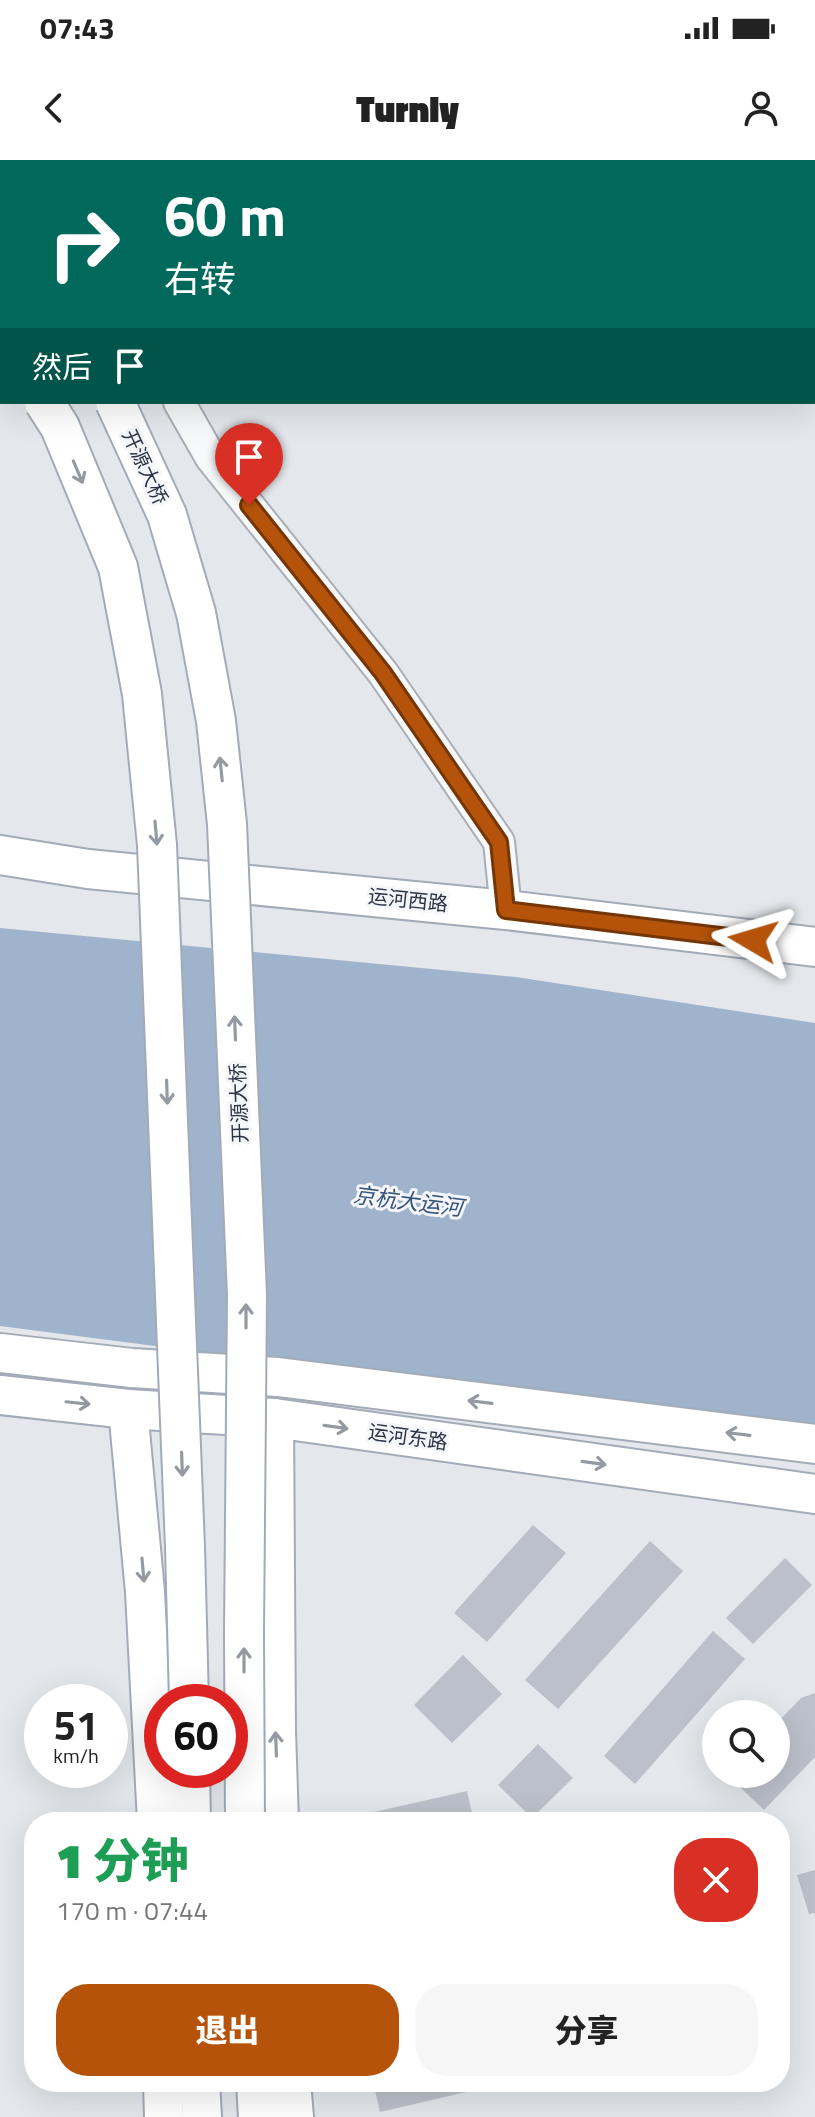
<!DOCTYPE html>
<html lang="zh">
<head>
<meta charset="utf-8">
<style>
  :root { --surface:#fff; --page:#f6f6f6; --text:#222; --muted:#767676; --accent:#b45309 }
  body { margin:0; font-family:"Titillium Web","Noto Sans SC",sans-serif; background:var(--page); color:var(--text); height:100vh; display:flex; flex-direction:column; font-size:30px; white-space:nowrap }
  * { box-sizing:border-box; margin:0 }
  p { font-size:26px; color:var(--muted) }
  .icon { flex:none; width:44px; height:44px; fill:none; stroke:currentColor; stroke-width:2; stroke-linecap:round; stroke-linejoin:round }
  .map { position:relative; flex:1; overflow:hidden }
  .drawer { position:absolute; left:24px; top:1652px; width:766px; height:280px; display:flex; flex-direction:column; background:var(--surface); border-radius:32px; box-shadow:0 8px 32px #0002 }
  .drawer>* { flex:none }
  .top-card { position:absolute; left:0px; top:0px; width:816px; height:244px; box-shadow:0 8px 32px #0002; background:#00695c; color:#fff; overflow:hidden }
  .controls { position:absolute; left:702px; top:1540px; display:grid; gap:16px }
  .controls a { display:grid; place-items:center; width:88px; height:88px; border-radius:50%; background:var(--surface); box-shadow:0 8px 32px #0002; font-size:40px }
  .speed { position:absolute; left:24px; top:1524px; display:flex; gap:16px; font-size:40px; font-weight:700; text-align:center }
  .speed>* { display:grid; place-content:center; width:104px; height:104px; border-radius:50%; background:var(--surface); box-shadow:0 8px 32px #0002; line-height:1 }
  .speed small { font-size:20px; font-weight:400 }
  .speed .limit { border:12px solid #d22; background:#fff; color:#111 }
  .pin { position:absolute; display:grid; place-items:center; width:68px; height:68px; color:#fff; margin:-82px -34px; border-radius:50% 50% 50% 0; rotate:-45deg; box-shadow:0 0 8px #0007 }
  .pin .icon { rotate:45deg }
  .me { position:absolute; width:88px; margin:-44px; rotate:277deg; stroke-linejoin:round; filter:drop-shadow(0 0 6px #0008) }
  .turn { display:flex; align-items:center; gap:28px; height:168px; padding:0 32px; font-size:36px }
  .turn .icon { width:104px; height:104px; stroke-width:2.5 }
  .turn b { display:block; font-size:56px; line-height:68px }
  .then { display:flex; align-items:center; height:76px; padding:0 32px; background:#0003; gap:16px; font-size:30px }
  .round { display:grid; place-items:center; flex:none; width:84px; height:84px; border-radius:32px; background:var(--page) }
  .headline { display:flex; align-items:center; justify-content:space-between; height:136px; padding:0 32px }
  h1 { font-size:48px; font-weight:800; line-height:60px; color:#1e9e55 }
  .button { display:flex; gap:16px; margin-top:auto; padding:16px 32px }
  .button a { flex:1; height:92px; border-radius:32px; background:var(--accent); color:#fff; font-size:32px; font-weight:800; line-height:92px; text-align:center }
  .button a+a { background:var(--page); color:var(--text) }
  .status { display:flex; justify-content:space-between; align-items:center; height:56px; padding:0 40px; background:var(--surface); direction:ltr }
  .status svg { height:22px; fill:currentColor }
  header { display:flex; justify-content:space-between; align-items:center; height:104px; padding:0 32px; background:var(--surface); font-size:36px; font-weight:800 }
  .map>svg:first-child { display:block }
  .water { fill:#9fb4cc }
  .building { fill:#bbc0ca }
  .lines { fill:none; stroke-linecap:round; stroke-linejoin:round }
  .minor-casing { stroke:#a9aeb7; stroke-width:34 }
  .major-casing { stroke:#a3abb8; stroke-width:42 }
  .minor { stroke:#f7f8fa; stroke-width:30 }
  .major { stroke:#fff; stroke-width:38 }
  .major-bridge-casing { stroke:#a3abb8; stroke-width:42; stroke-linecap:butt }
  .major-bridge { stroke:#fff; stroke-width:38 }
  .oneway { stroke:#959aa2 }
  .route-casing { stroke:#753606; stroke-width:20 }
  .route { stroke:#b45309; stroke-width:14 }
  .labels { text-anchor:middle; stroke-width:6; stroke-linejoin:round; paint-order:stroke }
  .street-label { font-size:20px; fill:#2b3445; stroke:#f4f6f9 }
  .water-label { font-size:22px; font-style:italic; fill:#34527a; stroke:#f4f6f9 }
</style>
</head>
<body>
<div class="status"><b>07:43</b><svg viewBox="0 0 49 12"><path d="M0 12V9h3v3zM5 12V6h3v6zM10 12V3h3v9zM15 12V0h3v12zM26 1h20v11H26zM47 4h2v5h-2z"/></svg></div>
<header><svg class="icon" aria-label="back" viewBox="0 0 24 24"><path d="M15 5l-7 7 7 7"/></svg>Turnly<svg class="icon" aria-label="person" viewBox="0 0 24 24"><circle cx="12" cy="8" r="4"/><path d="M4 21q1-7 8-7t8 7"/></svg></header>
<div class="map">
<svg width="815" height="1957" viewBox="0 0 815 1957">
  <rect width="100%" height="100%" fill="#e4e7ec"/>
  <polygon class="water" points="0,768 516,817 815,863 815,1266 737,1261 0,1166"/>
  <g class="building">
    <polygon points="533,1365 566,1393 487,1482 454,1453"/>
    <polygon points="650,1381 683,1411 558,1549 525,1520"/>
    <polygon points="785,1398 812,1425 753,1484 726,1458"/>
    <polygon points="713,1471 745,1499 635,1624 604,1596"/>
    <polygon points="463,1495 502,1534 452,1583 414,1545"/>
    <polygon points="815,1533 815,1597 764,1650 726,1614 776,1614 776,1564 801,1538"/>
    <polygon points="538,1584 573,1618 532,1658 498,1625"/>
    <polygon points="467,1631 474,1662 334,1662 334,1661"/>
    <polygon points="815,1710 815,1753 809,1754 797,1715"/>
    <polygon points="373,1922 505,1922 505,1923 380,1952"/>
  </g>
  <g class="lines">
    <g class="minor-casing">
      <g id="minor">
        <polyline points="31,0 32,2"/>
        <polyline points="179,242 211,298 383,513 499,682 506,750"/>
      </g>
    </g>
    <g class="major-casing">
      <g id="major">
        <polyline points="0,66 2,68"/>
        <polyline points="0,173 2,177"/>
        <polyline points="0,695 88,709 506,750 815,787"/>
        <polyline points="0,1193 132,1208 278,1217 815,1284"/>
        <polyline points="0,1235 128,1249 274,1258 815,1334"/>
        <polyline points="128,1249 145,1432 157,1662"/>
        <polyline points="274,1258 276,1572 279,1662"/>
        <polyline points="190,1610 191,1662"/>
        <polyline points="163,1922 164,1957"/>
        <polyline points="200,1922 202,1957"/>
        <polyline points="256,1922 258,1957"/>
        <polyline points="291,1922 294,1957"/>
      </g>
    </g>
    <use href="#minor" class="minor"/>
    <use href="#major" class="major"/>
    <g class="major-bridge-casing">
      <g id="major-bridge">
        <polyline points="44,242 60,267 118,407 142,534 157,685 185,1387 189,1542"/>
        <polyline points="115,242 167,355 196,453 216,561 227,664 247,1135 244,1474 245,1662"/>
      </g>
    </g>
    <use href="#major-bridge" class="major-bridge"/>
  </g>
  <defs><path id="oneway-shaft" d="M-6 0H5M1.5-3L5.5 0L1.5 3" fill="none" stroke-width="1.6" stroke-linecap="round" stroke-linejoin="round" transform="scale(2)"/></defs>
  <g class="oneway">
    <use href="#oneway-shaft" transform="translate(78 312) rotate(67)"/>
    <use href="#oneway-shaft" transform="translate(221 609) rotate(-96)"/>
    <use href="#oneway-shaft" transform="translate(156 673) rotate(85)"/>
    <use href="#oneway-shaft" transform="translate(235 868) rotate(-92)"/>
    <use href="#oneway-shaft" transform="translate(167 932) rotate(88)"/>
    <use href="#oneway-shaft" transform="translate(246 1156) rotate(-90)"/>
    <use href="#oneway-shaft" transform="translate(480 1242) rotate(-173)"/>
    <use href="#oneway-shaft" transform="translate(78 1243) rotate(6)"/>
    <use href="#oneway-shaft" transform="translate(336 1267) rotate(8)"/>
    <use href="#oneway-shaft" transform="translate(738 1274) rotate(-173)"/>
    <use href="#oneway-shaft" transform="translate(594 1303) rotate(8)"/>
    <use href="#oneway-shaft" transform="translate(182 1304) rotate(88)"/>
    <use href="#oneway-shaft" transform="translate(143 1410) rotate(85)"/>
    <use href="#oneway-shaft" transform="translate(244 1500) rotate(-90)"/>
    <use href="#oneway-shaft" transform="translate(276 1584) rotate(-92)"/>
  </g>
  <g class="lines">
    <g class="route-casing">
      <polyline id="route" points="249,345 383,513 499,682 506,750 753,780"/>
    </g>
    <use href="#route" class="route"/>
  </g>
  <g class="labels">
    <g class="street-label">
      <text transform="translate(145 307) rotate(65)" y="7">开源大桥</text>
      <text transform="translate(408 740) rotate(6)" y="7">运河西路</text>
      <text transform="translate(239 943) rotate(-92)" y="7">开源大桥</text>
      <text transform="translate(408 1277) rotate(8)" y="7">运河东路</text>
    </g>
    <g class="water-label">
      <text transform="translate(408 1041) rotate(7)" y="8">京杭大运河</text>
    </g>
  </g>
</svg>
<div class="controls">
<a><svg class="icon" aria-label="search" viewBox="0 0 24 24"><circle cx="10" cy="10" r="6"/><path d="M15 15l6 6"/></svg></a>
</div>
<div class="speed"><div>51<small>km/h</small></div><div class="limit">60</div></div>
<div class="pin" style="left:249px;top:345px;background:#d93025"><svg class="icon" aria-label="arrive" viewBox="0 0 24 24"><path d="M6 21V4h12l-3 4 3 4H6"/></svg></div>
<svg class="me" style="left:753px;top:780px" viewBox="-20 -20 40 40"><path d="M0-17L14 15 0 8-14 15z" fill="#b45309" stroke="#fff" stroke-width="4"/></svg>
<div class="top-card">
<div class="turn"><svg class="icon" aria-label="right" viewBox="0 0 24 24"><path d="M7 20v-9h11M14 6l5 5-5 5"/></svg><div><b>60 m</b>右转</div></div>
<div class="then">然后<svg class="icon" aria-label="arrive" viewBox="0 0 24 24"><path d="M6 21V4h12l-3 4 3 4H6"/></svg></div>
</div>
<section class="drawer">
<div class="headline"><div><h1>1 分钟</h1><p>170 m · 07:44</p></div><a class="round" style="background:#d93025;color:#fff"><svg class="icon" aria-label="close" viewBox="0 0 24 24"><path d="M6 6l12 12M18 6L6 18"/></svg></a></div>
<div class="button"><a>退出</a><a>分享</a></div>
</section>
</div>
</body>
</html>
